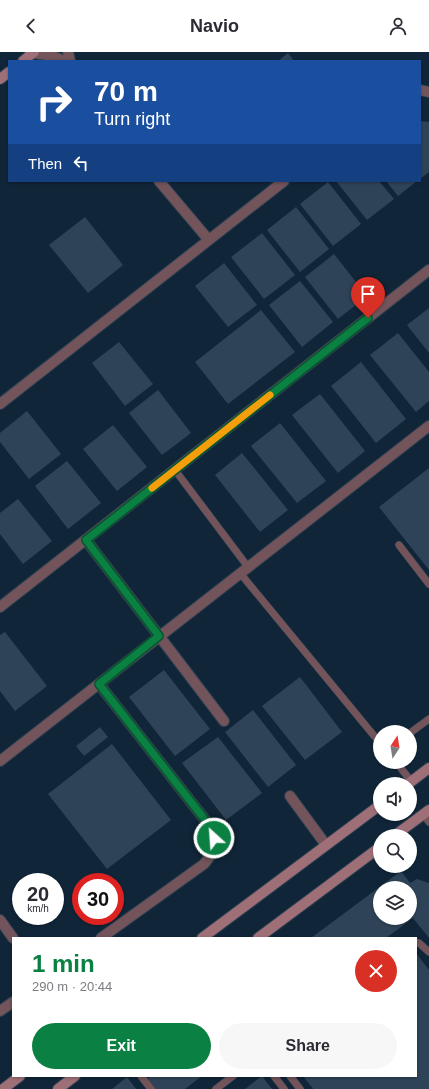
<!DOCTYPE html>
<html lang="en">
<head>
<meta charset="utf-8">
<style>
  :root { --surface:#fff; --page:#f7f7f7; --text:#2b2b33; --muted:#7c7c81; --accent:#0b8043 }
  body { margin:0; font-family:Arial,sans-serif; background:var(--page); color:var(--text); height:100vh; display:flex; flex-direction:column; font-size:15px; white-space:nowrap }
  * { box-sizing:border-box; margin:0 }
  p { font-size:13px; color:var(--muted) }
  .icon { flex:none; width:22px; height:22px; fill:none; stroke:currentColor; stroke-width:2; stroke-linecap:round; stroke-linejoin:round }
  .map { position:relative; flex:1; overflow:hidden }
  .side { position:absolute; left:12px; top:885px; width:405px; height:140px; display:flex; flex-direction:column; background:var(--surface); border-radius:0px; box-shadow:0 1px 3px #0004 }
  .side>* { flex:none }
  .hud { position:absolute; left:8px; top:8px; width:413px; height:122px; border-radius:0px; box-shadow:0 1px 3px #0004; background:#1a4fa0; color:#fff; overflow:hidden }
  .needle { width:26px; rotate:12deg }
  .buttons { position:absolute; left:373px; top:673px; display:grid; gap:8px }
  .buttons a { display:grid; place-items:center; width:44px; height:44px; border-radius:50%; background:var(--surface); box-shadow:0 1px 3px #0004; font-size:20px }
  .speed { position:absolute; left:12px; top:821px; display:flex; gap:8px; font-size:20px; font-weight:700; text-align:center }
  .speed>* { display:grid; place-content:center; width:52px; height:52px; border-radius:50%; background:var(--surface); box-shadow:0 1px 3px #0004; line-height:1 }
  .speed small { font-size:10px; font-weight:400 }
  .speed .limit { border:6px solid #d22; background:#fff; color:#111 }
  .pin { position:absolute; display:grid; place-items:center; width:34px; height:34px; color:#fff; margin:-41px -17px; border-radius:50% 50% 50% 0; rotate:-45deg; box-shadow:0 0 4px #0007 }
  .pin .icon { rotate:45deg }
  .me { position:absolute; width:44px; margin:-22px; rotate:334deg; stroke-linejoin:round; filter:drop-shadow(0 0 3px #0008) }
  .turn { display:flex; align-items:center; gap:14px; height:84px; padding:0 20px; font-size:18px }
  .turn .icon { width:52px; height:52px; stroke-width:2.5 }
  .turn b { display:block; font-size:28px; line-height:34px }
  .then { display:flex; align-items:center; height:38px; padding:0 20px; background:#0003; gap:8px; font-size:15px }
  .round { display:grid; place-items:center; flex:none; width:42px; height:42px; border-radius:21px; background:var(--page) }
  .overview { display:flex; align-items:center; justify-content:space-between; height:68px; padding:0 20px }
  h1 { font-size:24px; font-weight:800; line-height:30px; color:var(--accent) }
  .cta { display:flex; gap:8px; margin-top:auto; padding:8px 20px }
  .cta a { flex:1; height:46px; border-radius:24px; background:var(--accent); color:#fff; font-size:16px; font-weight:800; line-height:46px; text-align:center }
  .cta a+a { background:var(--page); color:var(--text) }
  header { display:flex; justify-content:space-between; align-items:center; height:52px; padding:0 20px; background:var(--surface); font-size:18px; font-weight:800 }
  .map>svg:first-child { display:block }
  .building { fill:#2e4357; fill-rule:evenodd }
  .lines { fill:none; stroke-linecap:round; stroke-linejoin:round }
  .service-casing { stroke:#2c4052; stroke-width:8 }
  .minor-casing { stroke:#2c4052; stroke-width:12 }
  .secondary-casing { stroke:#2c4052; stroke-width:12 }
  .service { stroke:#72545a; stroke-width:7 }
  .minor { stroke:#72545a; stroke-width:10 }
  .secondary { stroke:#9f6f78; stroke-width:10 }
  .route-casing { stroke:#07532c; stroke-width:10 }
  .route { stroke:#0b8043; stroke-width:7 }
  .slow { stroke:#f59e0b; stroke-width:7 }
</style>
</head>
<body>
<header><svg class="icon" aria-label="back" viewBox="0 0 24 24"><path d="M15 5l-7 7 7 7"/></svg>Navio<svg class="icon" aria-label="person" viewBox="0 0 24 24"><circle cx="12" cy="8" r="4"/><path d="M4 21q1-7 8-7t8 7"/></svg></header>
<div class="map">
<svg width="429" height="1037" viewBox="0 0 429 1037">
  <rect width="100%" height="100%" fill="#102538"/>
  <g class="building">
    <polygon points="288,1 294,9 278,9"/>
    <polygon points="420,69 429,70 429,120 420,127"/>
    <polygon points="336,129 379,129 394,147 367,168"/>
    <polygon points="386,129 417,129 398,144"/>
    <polygon points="328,130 361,172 333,194 300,152"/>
    <polygon points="296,155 329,197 300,220 267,178"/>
    <polygon points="85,165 123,213 88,241 49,193"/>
    <polygon points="262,181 295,223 264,247 231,205"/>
    <polygon points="334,202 367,244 338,267 305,225"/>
    <polygon points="224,211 257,253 228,275 195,234"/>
    <polygon points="300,229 333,270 302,295 269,253"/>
    <polygon points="429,256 429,301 407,273"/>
    <polygon points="261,258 295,300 228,352 195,310"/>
    <polygon points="398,281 429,320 429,349 416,360 370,303"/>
    <polygon points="119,290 153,332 125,354 92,311"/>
    <polygon points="361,310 406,367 376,391 331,334"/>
    <polygon points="158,338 191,381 162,403 129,361"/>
    <polygon points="320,342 365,399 338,421 292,363"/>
    <polygon points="27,359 61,402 29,427 0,390 0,381"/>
    <polygon points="280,371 326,429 297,451 251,394"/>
    <polygon points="113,373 147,415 117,439 83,397"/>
    <polygon points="242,401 288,458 260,480 215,423"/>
    <polygon points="67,409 101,451 68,477 35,434"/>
    <polygon points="429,416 429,518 379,455"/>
    <polygon points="18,447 52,489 23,512 0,482 0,461"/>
    <polygon points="5,580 47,634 15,659 0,639 0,583"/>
    <polygon points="164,618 210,677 175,704 129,645"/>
    <polygon points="300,625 342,680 305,708 262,654"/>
    <polygon points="253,658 296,713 268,735 225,680"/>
    <polygon points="100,675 108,685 84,704 76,694"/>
    <polygon points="218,685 262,741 226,768 182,711"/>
    <polygon points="112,692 171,768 107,817 48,742"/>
    <path d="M401,819L410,831L417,827L429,831V886L413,866L386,886H311ZM380,836H410V866H380Z"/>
    <polygon points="416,901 429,918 429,1037 313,1037 303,1024 416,1024"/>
    <polygon points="151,1024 202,1024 185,1037 154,1037 147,1028"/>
    <polygon points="262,1024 272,1037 245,1037"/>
    <polygon points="127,1025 136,1037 112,1037"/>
  </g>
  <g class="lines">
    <g class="service-casing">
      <g id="service">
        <polyline points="175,418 248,515"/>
        <polyline points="399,493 429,532"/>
        <polyline points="240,521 380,691"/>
        <polyline points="410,681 429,667"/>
        <polyline points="396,710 411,729"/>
        <polyline points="423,762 429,770"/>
        <polyline points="416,890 419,891 429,900"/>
        <polyline points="141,1024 151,1037"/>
        <polyline points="274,1024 284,1037"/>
        <polyline points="290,1024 300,1037"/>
        <polyline points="216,1037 233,1024"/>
      </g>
    </g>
    <g class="minor-casing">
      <g id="minor">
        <polyline points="68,0 70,9"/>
        <polyline points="33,1 53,4 64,9"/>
        <polyline points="420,38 429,40"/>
        <polyline points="159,129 208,187"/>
        <polyline points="0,352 284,129"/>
        <polyline points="86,488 224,669"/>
        <polyline points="0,555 429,218"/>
        <path d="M99,632L209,773C217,787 215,800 204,812L101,886"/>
        <polyline points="0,709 429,374"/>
        <polyline points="290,744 326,793"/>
        <polyline points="0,868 13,886"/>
        <polyline points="0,959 13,950"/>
      </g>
    </g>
    <g class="secondary-casing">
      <g id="secondary">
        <polyline points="23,9 34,0"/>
        <polyline points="0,27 9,20"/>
        <polyline points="408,732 429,716"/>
        <polyline points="394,784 429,758"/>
        <polyline points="202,886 380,753"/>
        <polyline points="258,886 380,795"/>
        <polyline points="3,1037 20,1024"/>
        <polyline points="58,1037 75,1024"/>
      </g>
    </g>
    <use href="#service" class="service"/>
    <use href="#minor" class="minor"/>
    <use href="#secondary" class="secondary"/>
  </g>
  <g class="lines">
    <g class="route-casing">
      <polyline id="route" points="214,786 209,773 99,632 159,584 86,488 368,266"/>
    </g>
    <use href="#route" class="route"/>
    <polyline class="slow" points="152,436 270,343"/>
  </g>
</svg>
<div class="buttons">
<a><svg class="needle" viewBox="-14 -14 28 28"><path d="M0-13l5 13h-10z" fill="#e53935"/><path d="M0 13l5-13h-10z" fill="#7c7c81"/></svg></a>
<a><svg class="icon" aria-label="sound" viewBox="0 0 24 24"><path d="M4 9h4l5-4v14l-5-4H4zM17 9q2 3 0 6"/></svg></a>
<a><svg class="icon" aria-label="search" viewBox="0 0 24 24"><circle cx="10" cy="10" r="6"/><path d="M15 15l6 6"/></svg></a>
<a><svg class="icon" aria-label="layers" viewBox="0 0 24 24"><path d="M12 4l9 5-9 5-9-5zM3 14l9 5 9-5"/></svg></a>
</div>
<div class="speed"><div>20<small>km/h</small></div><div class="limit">30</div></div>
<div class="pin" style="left:368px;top:266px;background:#d93025"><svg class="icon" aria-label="arrive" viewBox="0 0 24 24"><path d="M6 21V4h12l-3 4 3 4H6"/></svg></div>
<svg class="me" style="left:214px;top:786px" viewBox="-20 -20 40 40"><circle r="17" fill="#0b8043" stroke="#fff" stroke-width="3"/><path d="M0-11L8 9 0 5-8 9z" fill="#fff"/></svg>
<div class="hud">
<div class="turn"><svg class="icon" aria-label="right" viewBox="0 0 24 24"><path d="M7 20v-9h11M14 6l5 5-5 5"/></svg><div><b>70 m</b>Turn right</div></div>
<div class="then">Then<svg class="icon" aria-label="left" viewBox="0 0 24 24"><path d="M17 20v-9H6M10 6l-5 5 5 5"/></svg></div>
</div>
<section class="side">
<div class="overview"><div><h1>1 min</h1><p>290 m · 20:44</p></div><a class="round" style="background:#d93025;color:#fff"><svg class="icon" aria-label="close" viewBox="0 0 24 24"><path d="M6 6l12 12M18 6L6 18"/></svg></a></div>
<div class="cta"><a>Exit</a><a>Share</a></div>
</section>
</div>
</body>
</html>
